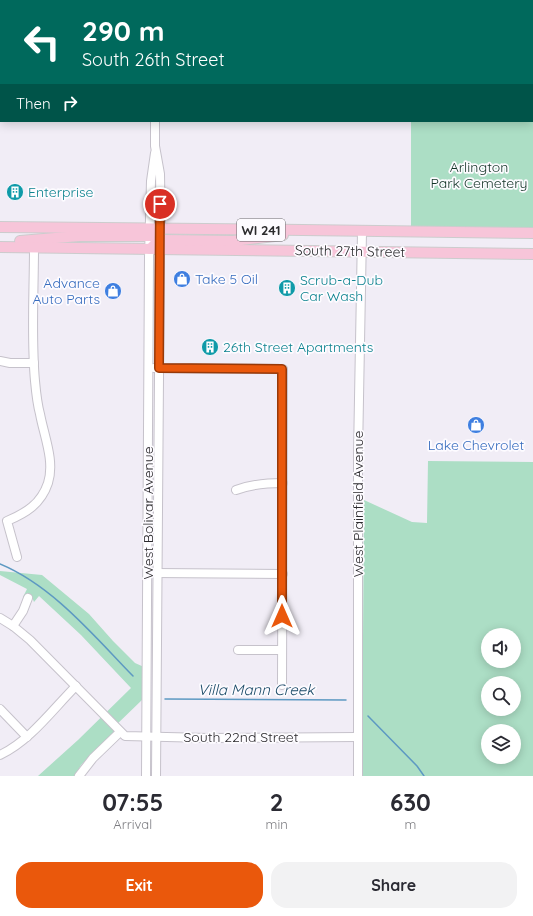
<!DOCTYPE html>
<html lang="en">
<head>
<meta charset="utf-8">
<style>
  :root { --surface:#fff; --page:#f2f2f3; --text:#2b2b33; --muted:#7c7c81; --accent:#ea580c }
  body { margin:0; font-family:Quicksand,sans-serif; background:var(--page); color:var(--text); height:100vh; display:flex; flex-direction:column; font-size:15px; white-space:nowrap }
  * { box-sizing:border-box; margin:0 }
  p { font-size:13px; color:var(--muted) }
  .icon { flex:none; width:22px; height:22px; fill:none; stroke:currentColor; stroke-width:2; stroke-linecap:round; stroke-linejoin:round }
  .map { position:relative; height:776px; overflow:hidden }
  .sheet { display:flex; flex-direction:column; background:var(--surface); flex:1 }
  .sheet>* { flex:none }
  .banner { position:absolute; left:0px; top:0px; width:533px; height:122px; box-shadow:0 2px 10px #0003; background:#00695c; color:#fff; overflow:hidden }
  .controls { position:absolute; left:481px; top:628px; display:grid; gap:8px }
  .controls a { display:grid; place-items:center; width:40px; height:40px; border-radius:50%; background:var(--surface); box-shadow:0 2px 10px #0003; font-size:20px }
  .pin { position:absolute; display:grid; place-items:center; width:34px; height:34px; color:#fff; margin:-17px; border:2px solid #fff; border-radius:50%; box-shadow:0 1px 4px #0007 }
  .me { position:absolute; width:44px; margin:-22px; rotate:0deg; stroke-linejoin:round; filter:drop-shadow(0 0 3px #0008) }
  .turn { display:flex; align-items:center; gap:14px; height:84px; padding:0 16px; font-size:18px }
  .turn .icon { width:52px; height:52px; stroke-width:2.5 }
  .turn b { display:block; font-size:28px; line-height:34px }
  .then { display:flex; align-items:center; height:38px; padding:0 16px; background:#0003; gap:8px; font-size:15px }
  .eta { display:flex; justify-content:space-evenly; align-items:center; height:68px; text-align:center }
  .eta b { font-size:24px; font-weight:800; line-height:28px }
  .button { display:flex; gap:8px; margin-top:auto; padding:8px 16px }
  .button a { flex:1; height:46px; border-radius:16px; background:var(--accent); color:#fff; font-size:16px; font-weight:800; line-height:46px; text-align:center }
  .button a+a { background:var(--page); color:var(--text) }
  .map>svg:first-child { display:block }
  .green { fill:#acdec5; fill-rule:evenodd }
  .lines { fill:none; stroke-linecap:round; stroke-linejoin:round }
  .stream { stroke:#5d99c2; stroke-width:1.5 }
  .minor-casing { stroke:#c6c2cb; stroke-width:10 }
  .major-casing { stroke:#cccccd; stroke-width:12 }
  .minor { stroke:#fff; stroke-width:8 }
  .major { stroke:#f7c5d9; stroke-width:10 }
  .route-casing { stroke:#983908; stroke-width:10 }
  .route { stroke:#ea580c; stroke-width:7 }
  .labels { text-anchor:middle; stroke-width:3.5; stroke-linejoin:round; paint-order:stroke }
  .shield { fill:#fdfbff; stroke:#6a696c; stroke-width:1 }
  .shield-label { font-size:13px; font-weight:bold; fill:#2b2a2d }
  .park-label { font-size:14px; fill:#123326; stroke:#fdfbff }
  .culture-label { font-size:14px; fill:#0d838f; stroke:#fdfbff; text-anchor:start }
  .street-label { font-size:14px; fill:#2b2a2d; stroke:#fdfbff }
  .shop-label { font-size:14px; fill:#366cbe; stroke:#fdfbff; text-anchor:start }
  .water-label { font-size:15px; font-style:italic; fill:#1d4c69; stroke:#fdfbff }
</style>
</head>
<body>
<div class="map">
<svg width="533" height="776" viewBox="0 0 533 776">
  <rect width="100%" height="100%" fill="#f1edf6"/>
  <g class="green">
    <polygon points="360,0 533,0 533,229 411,227 411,121 532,121 532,1 360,1"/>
    <path d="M428,461L533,462V776H362L364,500L412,522L427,523ZM488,635H514V661H488ZM488,683H514V709H488ZM488,731H514V757H488Z"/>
    <polygon points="0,571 42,575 89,614 113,641 135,663 144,667 143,699 113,728 114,732 81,765 75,776 38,776 78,740 131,688 81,635 39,596 34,602 32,597 26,596 25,597 23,597 27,589 0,575"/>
  </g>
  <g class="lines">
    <g class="stream">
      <path d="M0,564C53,586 94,636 133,676"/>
      <polyline points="165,699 346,700"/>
      <polyline points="368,716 417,766 424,776"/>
    </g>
    <g class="minor-casing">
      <g id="minor">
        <polyline points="155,0 155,1"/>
        <polyline points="155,121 155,146 160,174 161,233"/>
        <polyline points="0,361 10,363 34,363"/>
        <polyline points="154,368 283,369 282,685"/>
        <path d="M236,490C252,484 266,483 283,483"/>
        <path d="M17,557L7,521C26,513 41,504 48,483C55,461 44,436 40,414C37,403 36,392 35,381C31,337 34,291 34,247"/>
        <polyline points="154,573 283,574"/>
        <polyline points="0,618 13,626 30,640 125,736 208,738 357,737"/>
        <polyline points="13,626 23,611 28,598"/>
        <polyline points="238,650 282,650"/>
        <polyline points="0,709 27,737"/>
        <path d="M0,755C30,741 53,709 76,686"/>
        <polyline points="79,776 93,758 120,732"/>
        <polyline points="146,776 149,257 151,181 155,153"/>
        <polyline points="156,776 160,245"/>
        <polyline points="358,776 358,454 362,232"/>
      </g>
    </g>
    <g class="major-casing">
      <g id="major">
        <path d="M0,227C178,228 355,231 533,233"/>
        <polyline points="20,241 79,236 150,236 156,234 161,228"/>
        <polyline points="0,247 533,254"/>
        <polyline points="150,249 157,242 165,240 233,241 283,235"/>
      </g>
    </g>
    <use href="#minor" class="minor"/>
    <use href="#major" class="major"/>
  </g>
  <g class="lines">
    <g class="route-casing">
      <polyline id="route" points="160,204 159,368 282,369 282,616"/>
    </g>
    <use href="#route" class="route"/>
  </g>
  <defs>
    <g id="building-disc" transform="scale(0.9)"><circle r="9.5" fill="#0f9aa8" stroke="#fdfbff"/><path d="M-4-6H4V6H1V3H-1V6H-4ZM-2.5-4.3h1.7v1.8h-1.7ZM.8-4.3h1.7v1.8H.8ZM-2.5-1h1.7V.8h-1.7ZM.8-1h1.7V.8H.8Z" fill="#fff"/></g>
    <g id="shop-disc" transform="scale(0.9)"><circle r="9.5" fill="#3f7fe0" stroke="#fdfbff"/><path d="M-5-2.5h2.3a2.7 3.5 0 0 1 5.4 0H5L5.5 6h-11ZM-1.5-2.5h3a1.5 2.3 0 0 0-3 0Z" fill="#fff"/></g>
  </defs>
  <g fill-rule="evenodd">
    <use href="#building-disc" x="15" y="192"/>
    <use href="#shop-disc" x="182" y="279"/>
    <use href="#building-disc" x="287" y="288"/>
    <use href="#shop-disc" x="113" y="291"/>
    <use href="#building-disc" x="210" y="347"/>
    <use href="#shop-disc" x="476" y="425"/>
  </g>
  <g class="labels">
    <rect class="shield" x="237" y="219" width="48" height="22" rx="3"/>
    <g class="shield-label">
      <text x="261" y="235">WI 241</text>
    </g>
    <g class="park-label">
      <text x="479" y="172">Arlington<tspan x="479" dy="16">Park Cemetery</tspan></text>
    </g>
    <g class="culture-label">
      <text x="28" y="197">Enterprise</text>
      <text x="300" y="285">Scrub-a-Dub<tspan x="300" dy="16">Car Wash</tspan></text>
      <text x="223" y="352">26th Street Apartments</text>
    </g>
    <g class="street-label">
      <text transform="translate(350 251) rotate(1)" y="5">South 27th Street</text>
      <text transform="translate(358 504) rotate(-90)" y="5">West Plainfield Avenue</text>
      <text transform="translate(148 513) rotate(-90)" y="5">West Bolivar Avenue</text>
      <text x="241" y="742">South 22nd Street</text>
    </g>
    <g class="shop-label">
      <text x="195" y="284">Take 5 Oil</text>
      <text x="100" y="288" text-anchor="end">Advance<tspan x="100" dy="16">Auto Parts</tspan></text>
      <text x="476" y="450" text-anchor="middle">Lake Chevrolet</text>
    </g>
    <g class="water-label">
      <text x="256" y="695">Villa Mann Creek</text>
    </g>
  </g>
</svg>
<div class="controls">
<a><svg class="icon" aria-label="sound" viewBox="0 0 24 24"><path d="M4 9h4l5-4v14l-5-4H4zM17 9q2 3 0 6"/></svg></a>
<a><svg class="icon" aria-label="search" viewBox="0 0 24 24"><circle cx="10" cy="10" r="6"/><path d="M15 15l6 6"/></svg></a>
<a><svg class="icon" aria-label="layers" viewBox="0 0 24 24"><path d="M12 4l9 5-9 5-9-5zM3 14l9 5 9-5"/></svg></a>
</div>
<div class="pin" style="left:160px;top:204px;background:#d93025"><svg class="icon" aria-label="arrive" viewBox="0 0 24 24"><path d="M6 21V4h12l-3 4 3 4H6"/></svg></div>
<svg class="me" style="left:282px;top:616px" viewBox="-20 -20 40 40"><path d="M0-17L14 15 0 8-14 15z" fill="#ea580c" stroke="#fff" stroke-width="4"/></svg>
<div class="banner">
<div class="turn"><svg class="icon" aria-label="left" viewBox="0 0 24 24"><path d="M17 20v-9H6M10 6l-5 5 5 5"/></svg><div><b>290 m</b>South 26th Street</div></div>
<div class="then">Then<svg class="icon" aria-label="right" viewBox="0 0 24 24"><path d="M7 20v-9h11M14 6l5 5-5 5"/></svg></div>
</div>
</div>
<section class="sheet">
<div class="eta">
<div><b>07:55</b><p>Arrival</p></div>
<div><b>2</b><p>min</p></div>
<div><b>630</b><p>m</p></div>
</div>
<div class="button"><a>Exit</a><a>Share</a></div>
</section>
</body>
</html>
